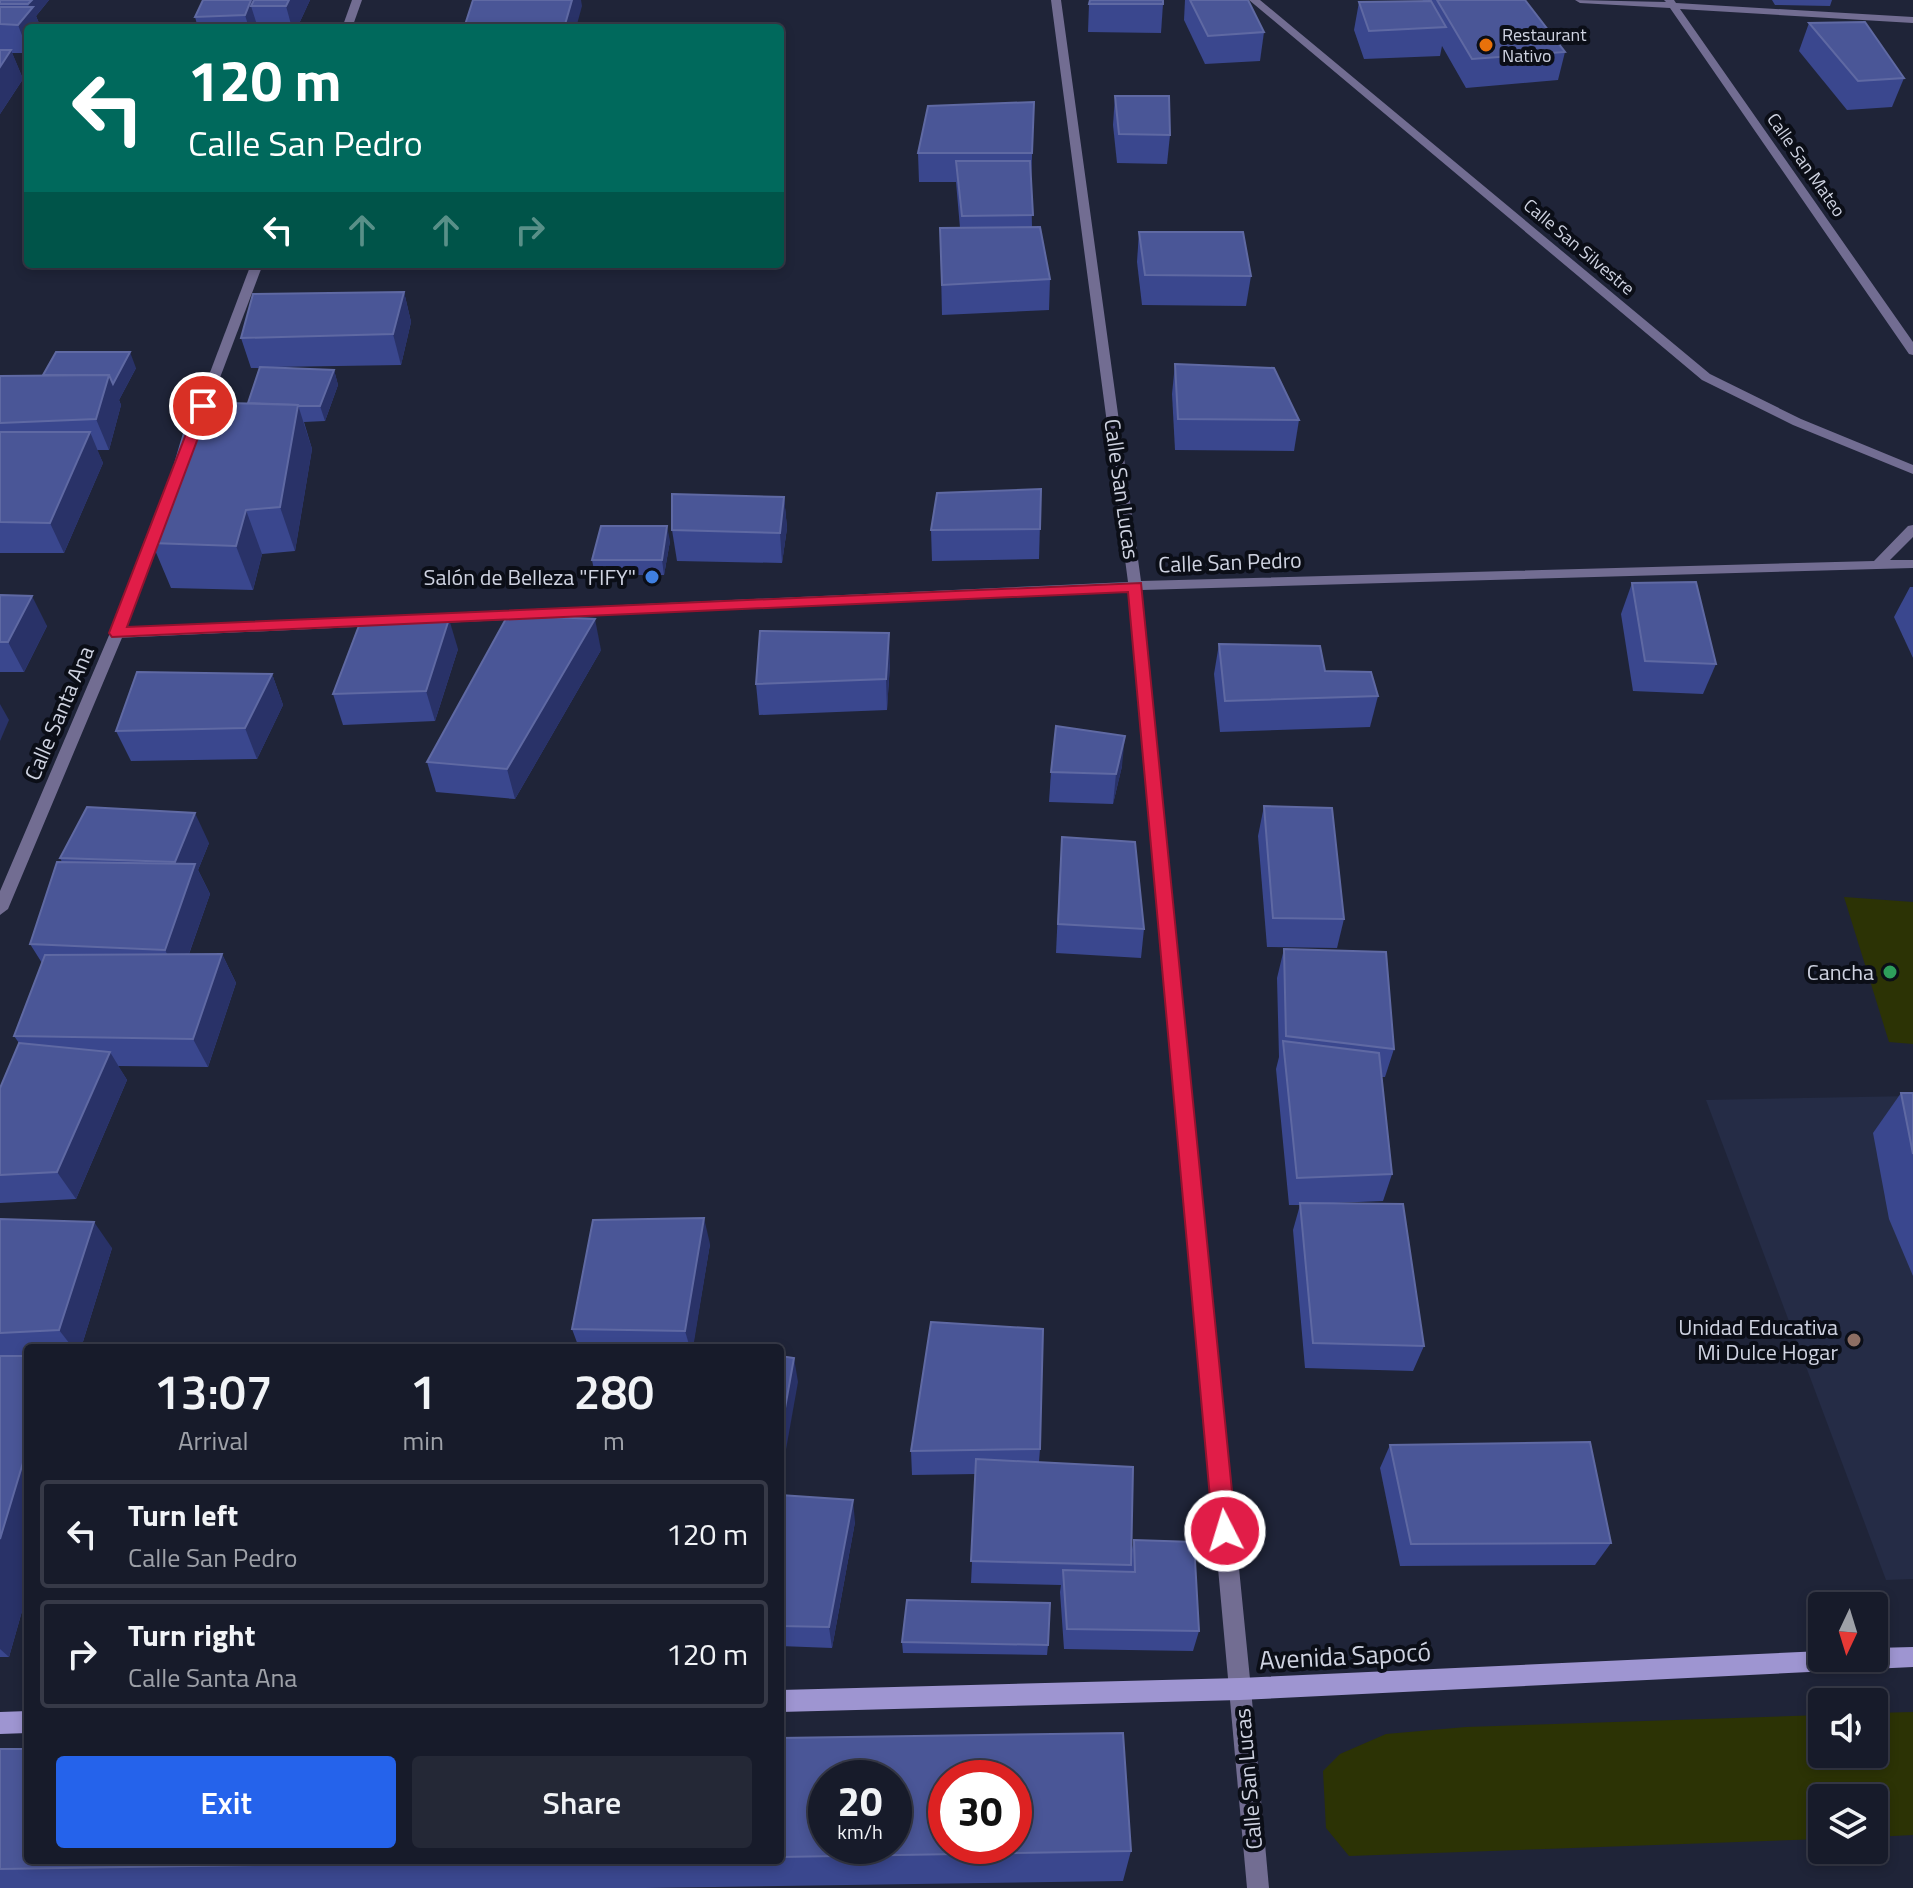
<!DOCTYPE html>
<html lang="en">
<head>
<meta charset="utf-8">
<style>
  :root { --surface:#171b2a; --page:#242836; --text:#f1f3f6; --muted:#9ea1a8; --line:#363947; --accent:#2563eb }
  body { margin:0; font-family:"Titillium Web",sans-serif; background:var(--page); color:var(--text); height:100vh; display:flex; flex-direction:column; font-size:30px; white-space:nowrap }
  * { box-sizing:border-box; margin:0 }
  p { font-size:26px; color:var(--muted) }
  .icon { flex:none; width:44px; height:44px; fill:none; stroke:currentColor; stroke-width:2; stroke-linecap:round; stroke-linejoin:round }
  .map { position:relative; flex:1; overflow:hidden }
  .drawer { position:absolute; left:24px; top:1344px; width:760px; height:520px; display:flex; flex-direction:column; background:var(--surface); border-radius:8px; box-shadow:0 4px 12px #0003,0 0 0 2px var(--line) }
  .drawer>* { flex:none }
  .banner { position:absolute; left:24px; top:24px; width:760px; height:244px; border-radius:8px; box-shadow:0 4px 12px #0003,0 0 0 2px var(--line); background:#00695c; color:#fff; overflow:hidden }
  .needle { width:52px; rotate:184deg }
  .buttons { position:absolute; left:1808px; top:1592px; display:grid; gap:16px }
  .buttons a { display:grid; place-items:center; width:80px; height:80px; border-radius:8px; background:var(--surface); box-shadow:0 4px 12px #0003,0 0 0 2px var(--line); font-size:40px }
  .speed { position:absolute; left:808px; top:1760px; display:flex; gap:16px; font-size:40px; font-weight:700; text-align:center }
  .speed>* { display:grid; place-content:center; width:104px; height:104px; border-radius:50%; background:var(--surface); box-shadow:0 4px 12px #0003,0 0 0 2px var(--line); line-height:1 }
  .speed small { font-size:20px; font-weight:400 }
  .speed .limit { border:12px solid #d22; background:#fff; color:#111 }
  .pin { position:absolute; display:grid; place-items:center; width:68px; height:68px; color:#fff; margin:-34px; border:4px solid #fff; border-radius:50%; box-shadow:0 2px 8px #0007 }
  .me { position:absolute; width:88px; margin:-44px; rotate:355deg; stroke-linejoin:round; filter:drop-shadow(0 0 6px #0008) }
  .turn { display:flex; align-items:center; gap:28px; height:168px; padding:0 32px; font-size:36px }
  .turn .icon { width:104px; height:104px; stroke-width:2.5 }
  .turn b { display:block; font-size:56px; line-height:68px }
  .lanes { display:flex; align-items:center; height:76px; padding:0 32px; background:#0003; justify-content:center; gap:40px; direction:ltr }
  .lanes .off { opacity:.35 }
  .eta { display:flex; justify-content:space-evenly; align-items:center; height:136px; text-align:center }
  .eta b { font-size:48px; font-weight:600; line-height:56px }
  .action { display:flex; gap:16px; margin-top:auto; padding:16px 32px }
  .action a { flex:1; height:92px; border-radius:8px; background:var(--accent); color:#fff; font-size:32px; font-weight:600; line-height:92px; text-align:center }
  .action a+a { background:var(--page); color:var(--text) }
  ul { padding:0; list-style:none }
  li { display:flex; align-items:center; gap:24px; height:108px; margin:0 16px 12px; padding:0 16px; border:4px solid var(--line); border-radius:8px }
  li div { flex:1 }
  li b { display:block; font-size:30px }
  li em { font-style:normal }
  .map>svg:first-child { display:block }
  .built { fill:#252c46 }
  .green { fill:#2c3305 }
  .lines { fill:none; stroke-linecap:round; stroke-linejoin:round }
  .service { fill:#726d92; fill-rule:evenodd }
  .minor { fill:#726d92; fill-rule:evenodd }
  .tertiary { fill:#726d92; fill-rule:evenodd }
  .secondary { fill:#9e95d1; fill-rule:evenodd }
  .wall { fill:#3a478e }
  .shaded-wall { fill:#293268 }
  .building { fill:#4a5697; stroke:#5f69a3; stroke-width:2; fill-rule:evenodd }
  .route { fill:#e11d48; stroke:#92132f; stroke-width:2 }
  .food-dot { fill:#e8710a; stroke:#0b0e17; stroke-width:3 }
  .shop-dot { fill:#3f7fe0; stroke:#0b0e17; stroke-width:3 }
  .leisure-dot { fill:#2e9e5b; stroke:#0b0e17; stroke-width:3 }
  .education-dot { fill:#8d6e63; stroke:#0b0e17; stroke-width:3 }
  .labels { text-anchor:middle; stroke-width:8; stroke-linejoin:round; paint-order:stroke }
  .far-poi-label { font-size:18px; fill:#cfd3e1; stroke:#0b0e17; text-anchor:start }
  .far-street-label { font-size:18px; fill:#cfd3e1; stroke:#0b0e17 }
  .street-label { font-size:22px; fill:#cfd3e1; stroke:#0b0e17 }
  .poi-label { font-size:22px; fill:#cfd3e1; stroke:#0b0e17; text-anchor:end }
  .near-street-label { font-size:26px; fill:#cfd3e1; stroke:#0b0e17 }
</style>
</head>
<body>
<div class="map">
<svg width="1913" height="1888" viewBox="0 0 1913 1888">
  <rect width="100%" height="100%" fill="#1f2438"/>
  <polygon class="built" points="1913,1096 1913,1579 1886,1580 1706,1100"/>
  <g class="green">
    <polygon points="1844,897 1913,902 1913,1044 1889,1042"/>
    <polygon points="1913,1712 1913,1835 1874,1837 1874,1798 1822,1798 1822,1839 1349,1856 1326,1828 1323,1771 1340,1754 1386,1734 1466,1727 1822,1715 1822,1754 1874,1754 1874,1713"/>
  </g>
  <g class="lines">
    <polygon class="service" points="1249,0 1260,0 1710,374 1801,419 1913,465 1913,474 1793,425 1702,380"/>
    <g class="minor">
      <polygon points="1051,0 1061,0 1141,581 1874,561 1908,526 1913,525 1913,537 1890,560 1913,560 1913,568 1142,590 1251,1689 1247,1696 1240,1700 1233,1696 1229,1689 1129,591 117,638 110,633 117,628 1128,582"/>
      <polygon points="1575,0 1666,2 1664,0 1674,0 1676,3 1913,17 1913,23 1680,9 1913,342 1913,355 1909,354 1670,8 1580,3"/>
    </g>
    <g class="tertiary">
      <polygon points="352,0 362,0 352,28 342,28"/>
      <polygon points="251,264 263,264 204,420 202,423 194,423 192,420"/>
      <polygon points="163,508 169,512 124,633 8,909 0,915 0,891 110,633 157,512"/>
      <polygon points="1240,1678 1247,1682 1251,1689 1269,1888 1247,1888 1229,1689 1233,1682"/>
    </g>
    <g class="secondary">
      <polygon points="1913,1647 1913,1667 1240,1700 780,1712 780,1690 1240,1678 1822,1651 1822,1658 1874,1658 1874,1648"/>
      <polygon points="28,1711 28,1733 0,1734 0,1712"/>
    </g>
  </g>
  <g class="wall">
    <polygon points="0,0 49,0 36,16 41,28 28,28 28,53 12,53 23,79 0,114"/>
    <polygon points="203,0 310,0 297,28 198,28 195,17"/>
    <polygon points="1185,0 1248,0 1264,32 1260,61 1205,64 1184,20"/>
    <polygon points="1423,0 1525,0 1565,52 1558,80 1466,88 1442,46 1440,56 1364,59 1354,30 1359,2 1423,1"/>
    <polygon points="1772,0 1832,0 1830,6 1775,5"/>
    <polygon points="1089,4 1163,4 1161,33 1088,32"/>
    <polygon points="1809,23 1904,78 1892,107 1847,110 1799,51"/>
    <polygon points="1115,96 1170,135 1167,164 1117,163 1113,125"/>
    <polygon points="1034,102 1031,183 1032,227 1050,279 1049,310 942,315 940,228 960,228 956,182 919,182 918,153"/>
    <polygon points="1139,232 1251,276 1246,306 1142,305 1137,262"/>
    <polygon points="404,292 411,322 401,365 274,367 334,370 338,385 325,421 304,422 312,449 295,551 262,554 253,590 171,588 152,543 248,403 259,368 251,368 241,338"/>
    <polygon points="1175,364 1299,420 1294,451 1175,450 1172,394"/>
    <polygon points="136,368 119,400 121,405 109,450 97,450 103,463 64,553 0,553 0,376 43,375"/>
    <polygon points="1041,489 1039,559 932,561 931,530"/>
    <polygon points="784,497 787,528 782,563 677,561 672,530"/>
    <polygon points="670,541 664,575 595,575 592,560"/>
    <polygon points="1632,583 1716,664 1703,694 1633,691 1621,614"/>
    <polygon points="1910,587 1913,587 1913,658 1894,617"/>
    <polygon points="0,595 47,626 24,672 0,672"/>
    <polygon points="1219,644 1325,671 1378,696 1370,727 1220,732 1214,674"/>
    <polygon points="458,649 435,721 343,725 333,694"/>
    <polygon points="601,650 515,799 436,792 427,762"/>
    <polygon points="890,663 887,710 759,715 756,684"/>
    <polygon points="272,674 283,705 257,759 131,761 116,731"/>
    <polygon points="1122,766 1113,804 1049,802 1051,772"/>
    <polygon points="1264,806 1344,919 1337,948 1267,947 1258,836"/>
    <polygon points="209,843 198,870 210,894 189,954 222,954 236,983 208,1067 118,1066 127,1080 76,1199 0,1203 0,1088 19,1043 14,1036 42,963 30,944 62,862 60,858"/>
    <polygon points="1060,867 1144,929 1141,958 1056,953"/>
    <polygon points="1284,949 1394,1049 1385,1077 1382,1077 1392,1174 1383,1201 1334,1203 1424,1346 1413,1371 1305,1368 1293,1230 1300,1205 1289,1205 1276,1069 1279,1057 1277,978"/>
    <polygon points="1901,1093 1913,1093 1913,1276 1889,1219 1873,1133"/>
    <polygon points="0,1219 112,1248 81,1348 28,1348 28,1590 9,1657 0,1657"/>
    <polygon points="710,1244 693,1345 720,1348 579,1348 572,1329"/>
    <polygon points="1390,1445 1611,1543 1595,1565 1400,1566 1380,1468"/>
    <polygon points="1040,1449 1039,1462 1131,1554 1134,1540 1199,1631 1193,1651 1064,1649 1060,1592 1061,1585 971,1583 976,1474 912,1475 911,1451"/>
    <polygon points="780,1495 855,1522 832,1648 780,1646"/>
    <polygon points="902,1642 1048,1645 1047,1655 903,1653"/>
    <polygon points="780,1738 1131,1851 1123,1881 646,1888 0,1888 0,1749 28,1860 780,1860"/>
  </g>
  <g class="shaded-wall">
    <polygon points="32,0 49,0 36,16 41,28 28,28 28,51 18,25 30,10 28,4"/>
    <polygon points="251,0 270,0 251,6 258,28 249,28 245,15"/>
    <polygon points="289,0 310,0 297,28 292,28 286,6"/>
    <polygon points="572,0 581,0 582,6 576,28 564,28"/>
    <polygon points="11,50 23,79 0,114 0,67"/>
    <polygon points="404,292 411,322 401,365 393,334"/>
    <polygon points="130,352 136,368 119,400 121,405 109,450 96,419 109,375"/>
    <polygon points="334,370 338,385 325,421 320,406"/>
    <polygon points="298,405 312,449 295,551 280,507"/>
    <polygon points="90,432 103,463 64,553 50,523"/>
    <polygon points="784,497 787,528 782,563 780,533"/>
    <polygon points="246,510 262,554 253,590 236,546"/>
    <polygon points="667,526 670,541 664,575 662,560"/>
    <polygon points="32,596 47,626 24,672 8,642"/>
    <polygon points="449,619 458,649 435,721 426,691"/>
    <polygon points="595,619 601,650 515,799 507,769"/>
    <polygon points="889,633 890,663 887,710 886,679"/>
    <polygon points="272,674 283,705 257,759 245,728"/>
    <polygon points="0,704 9,720 0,741"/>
    <polygon points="1125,736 1122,766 1113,804 1116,774"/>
    <polygon points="195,813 209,843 198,870 210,894 180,979 165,950 187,887 175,862"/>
    <polygon points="222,954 236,983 208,1067 193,1039"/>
    <polygon points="110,1052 127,1080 76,1199 57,1172"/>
    <polygon points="704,1218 710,1244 693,1348 690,1348 685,1331"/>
    <polygon points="94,1222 112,1248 81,1348 73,1348 59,1330"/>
    <polygon points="794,1358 798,1382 780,1483 780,1436"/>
    <polygon points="28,1446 28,1590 9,1657 0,1649 0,1539"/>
    <polygon points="853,1500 855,1522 832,1648 829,1627"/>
  </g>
  <g class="building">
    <polygon points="0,0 32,0 28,4 0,4"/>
    <polygon points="203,0 251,0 245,15 195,17"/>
    <polygon points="254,0 289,0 286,6 251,6"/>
    <polygon points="473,0 572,0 564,28 464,28"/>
    <polygon points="1090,0 1163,0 1163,4 1089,4"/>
    <polygon points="1190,0 1248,0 1264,32 1208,36"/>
    <polygon points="1437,0 1525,0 1565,52 1472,59"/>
    <polygon points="1431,1 1446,27 1369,31 1359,2"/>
    <polygon points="0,7 33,7 18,25 0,24"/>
    <polygon points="1865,22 1904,78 1858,81 1809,23"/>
    <polygon points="0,50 11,50 0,67"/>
    <polygon points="1115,96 1169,96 1170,135 1119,134"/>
    <polygon points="1034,102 1032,153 918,153 928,106"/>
    <polygon points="956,161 1030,161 1033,215 962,216"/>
    <polygon points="1040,227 1050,279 942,285 940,228"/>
    <polygon points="1139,232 1243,232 1251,276 1145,275"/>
    <polygon points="404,292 393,334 241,338 253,294"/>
    <polygon points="56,352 130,352 113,384 109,375 43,375"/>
    <polygon points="1175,364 1274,368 1299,420 1178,419"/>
    <polygon points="260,367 334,370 320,406 298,406 298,405 248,403"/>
    <polygon points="109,375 96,419 0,423 0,376"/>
    <polygon points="193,402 298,405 280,507 246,510 236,546 152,543"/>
    <polygon points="0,432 90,432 50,523 0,522"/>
    <polygon points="1041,489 1040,529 931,530 937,493"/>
    <polygon points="672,494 784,497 780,533 672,530"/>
    <polygon points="601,526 667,526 662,560 592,560"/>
    <polygon points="1696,582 1716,664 1645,661 1632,583"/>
    <polygon points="0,595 32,596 8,642 0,642"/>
    <polygon points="508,615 595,619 507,769 427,762"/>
    <polygon points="449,619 426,691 333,694 360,623"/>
    <polygon points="760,631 889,633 886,679 756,684"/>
    <polygon points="1219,644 1320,646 1325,671 1371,672 1378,696 1225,701"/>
    <polygon points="137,672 272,674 245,728 116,731"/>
    <polygon points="1056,726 1125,736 1116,774 1051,772"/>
    <polygon points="1264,806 1332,808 1344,919 1273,918"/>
    <polygon points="87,807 195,813 175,862 60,858"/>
    <polygon points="1062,837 1135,842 1144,929 1058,924"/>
    <polygon points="57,862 195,864 165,950 30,944"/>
    <polygon points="1284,949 1386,952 1394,1049 1286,1036"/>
    <polygon points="222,954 193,1039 14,1036 45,955"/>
    <polygon points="1283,1041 1379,1053 1392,1174 1297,1178"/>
    <polygon points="19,1043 110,1052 57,1172 0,1175 0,1088"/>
    <polygon points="1901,1093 1913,1093 1913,1154"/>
    <polygon points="1300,1203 1403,1204 1424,1346 1313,1343"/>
    <polygon points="704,1218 685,1331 572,1329 593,1220"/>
    <polygon points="0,1219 94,1222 59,1330 0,1333"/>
    <polygon points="931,1322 1043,1329 1040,1449 911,1451"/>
    <polygon points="680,1343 720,1348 679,1348"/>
    <polygon points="0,1356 28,1356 28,1446 0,1539"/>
    <polygon points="780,1356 794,1358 780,1436"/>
    <polygon points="1590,1442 1611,1543 1411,1544 1390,1445"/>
    <polygon points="976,1459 1133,1467 1131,1565 971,1561"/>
    <polygon points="780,1495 853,1500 829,1627 780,1626"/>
    <polygon points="1134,1540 1194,1542 1199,1631 1067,1629 1063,1570 1135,1572"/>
    <polygon points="907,1600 1050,1603 1048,1645 902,1642"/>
    <path d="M1123,1733L1131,1851L780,1857V1738ZM826,1778H894V1846H826ZM946,1778H1014V1846H946Z"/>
    <polygon points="0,1749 28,1749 28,1860 580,1860 0,1869"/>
  </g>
  <polygon class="route" points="198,403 210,406 127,627 1141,583 1236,1531 1233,1539 1225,1542 1217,1539 1213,1531 1128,592 112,637 109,633"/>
  <circle class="food-dot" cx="1486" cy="45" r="8"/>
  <circle class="shop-dot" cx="652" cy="577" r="8"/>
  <circle class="leisure-dot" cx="1890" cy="972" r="8"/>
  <circle class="education-dot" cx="1854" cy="1340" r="8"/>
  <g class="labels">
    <g class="far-poi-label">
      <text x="1502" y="41">Restaurant<tspan x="1502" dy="21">Nativo</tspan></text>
    </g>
    <g class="far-street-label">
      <text transform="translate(1806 165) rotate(55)" y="6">Calle San Mateo</text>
      <text transform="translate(1579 247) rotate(40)" y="6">Calle San Silvestre</text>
    </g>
    <g class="street-label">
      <text transform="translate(1122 489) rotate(82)" y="8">Calle San Lucas</text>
      <text transform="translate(1230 562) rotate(-2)" y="8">Calle San Pedro</text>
      <text transform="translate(59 713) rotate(-67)" y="8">Calle Santa Ana</text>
      <text transform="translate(1248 1779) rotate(-95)" y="8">Calle San Lucas</text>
    </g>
    <g class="poi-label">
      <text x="636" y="585">Salón de Belleza "FIFY"</text>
      <text x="1874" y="980">Cancha</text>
      <text x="1838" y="1335">Unidad Educativa<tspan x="1838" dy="25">Mi Dulce Hogar</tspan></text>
    </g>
    <g class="near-street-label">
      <text transform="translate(1345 1656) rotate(-3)" y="9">Avenida Sapocó</text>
    </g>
  </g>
</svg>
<div class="buttons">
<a><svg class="needle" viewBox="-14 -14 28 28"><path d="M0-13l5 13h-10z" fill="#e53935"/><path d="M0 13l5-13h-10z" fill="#9ea1a8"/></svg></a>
<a><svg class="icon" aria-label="sound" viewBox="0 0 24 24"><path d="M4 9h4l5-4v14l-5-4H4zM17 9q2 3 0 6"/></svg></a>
<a><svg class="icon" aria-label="layers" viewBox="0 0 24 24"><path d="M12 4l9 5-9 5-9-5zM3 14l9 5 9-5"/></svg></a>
</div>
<div class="speed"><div>20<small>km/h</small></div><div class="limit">30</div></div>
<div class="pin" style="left:203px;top:406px;background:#d93025"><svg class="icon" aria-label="arrive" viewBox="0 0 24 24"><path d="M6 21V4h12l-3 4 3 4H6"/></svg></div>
<svg class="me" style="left:1225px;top:1531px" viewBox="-20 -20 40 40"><circle r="17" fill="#e11d48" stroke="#fff" stroke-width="3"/><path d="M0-11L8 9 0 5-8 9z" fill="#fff"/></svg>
<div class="banner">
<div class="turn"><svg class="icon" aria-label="left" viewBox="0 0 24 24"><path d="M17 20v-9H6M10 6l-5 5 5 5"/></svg><div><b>120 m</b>Calle San Pedro</div></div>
<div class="lanes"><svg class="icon" aria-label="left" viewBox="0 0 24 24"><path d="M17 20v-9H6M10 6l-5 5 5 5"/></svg><svg class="icon off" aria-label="ahead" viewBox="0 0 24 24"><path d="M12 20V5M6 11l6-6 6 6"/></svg><svg class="icon off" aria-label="ahead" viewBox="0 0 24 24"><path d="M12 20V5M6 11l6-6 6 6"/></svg><svg class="icon off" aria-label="right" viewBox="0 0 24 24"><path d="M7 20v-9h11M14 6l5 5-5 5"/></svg></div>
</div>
<section class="drawer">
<div class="eta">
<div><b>13:07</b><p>Arrival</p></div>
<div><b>1</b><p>min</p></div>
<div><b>280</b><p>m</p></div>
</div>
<ul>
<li><svg class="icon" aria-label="left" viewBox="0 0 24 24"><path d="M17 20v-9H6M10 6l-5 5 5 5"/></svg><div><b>Turn left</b><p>Calle San Pedro</p></div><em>120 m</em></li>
<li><svg class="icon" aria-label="right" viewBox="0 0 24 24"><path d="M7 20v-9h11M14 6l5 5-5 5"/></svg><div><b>Turn right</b><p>Calle Santa Ana</p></div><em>120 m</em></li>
</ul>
<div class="action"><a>Exit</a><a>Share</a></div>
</section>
</div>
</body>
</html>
